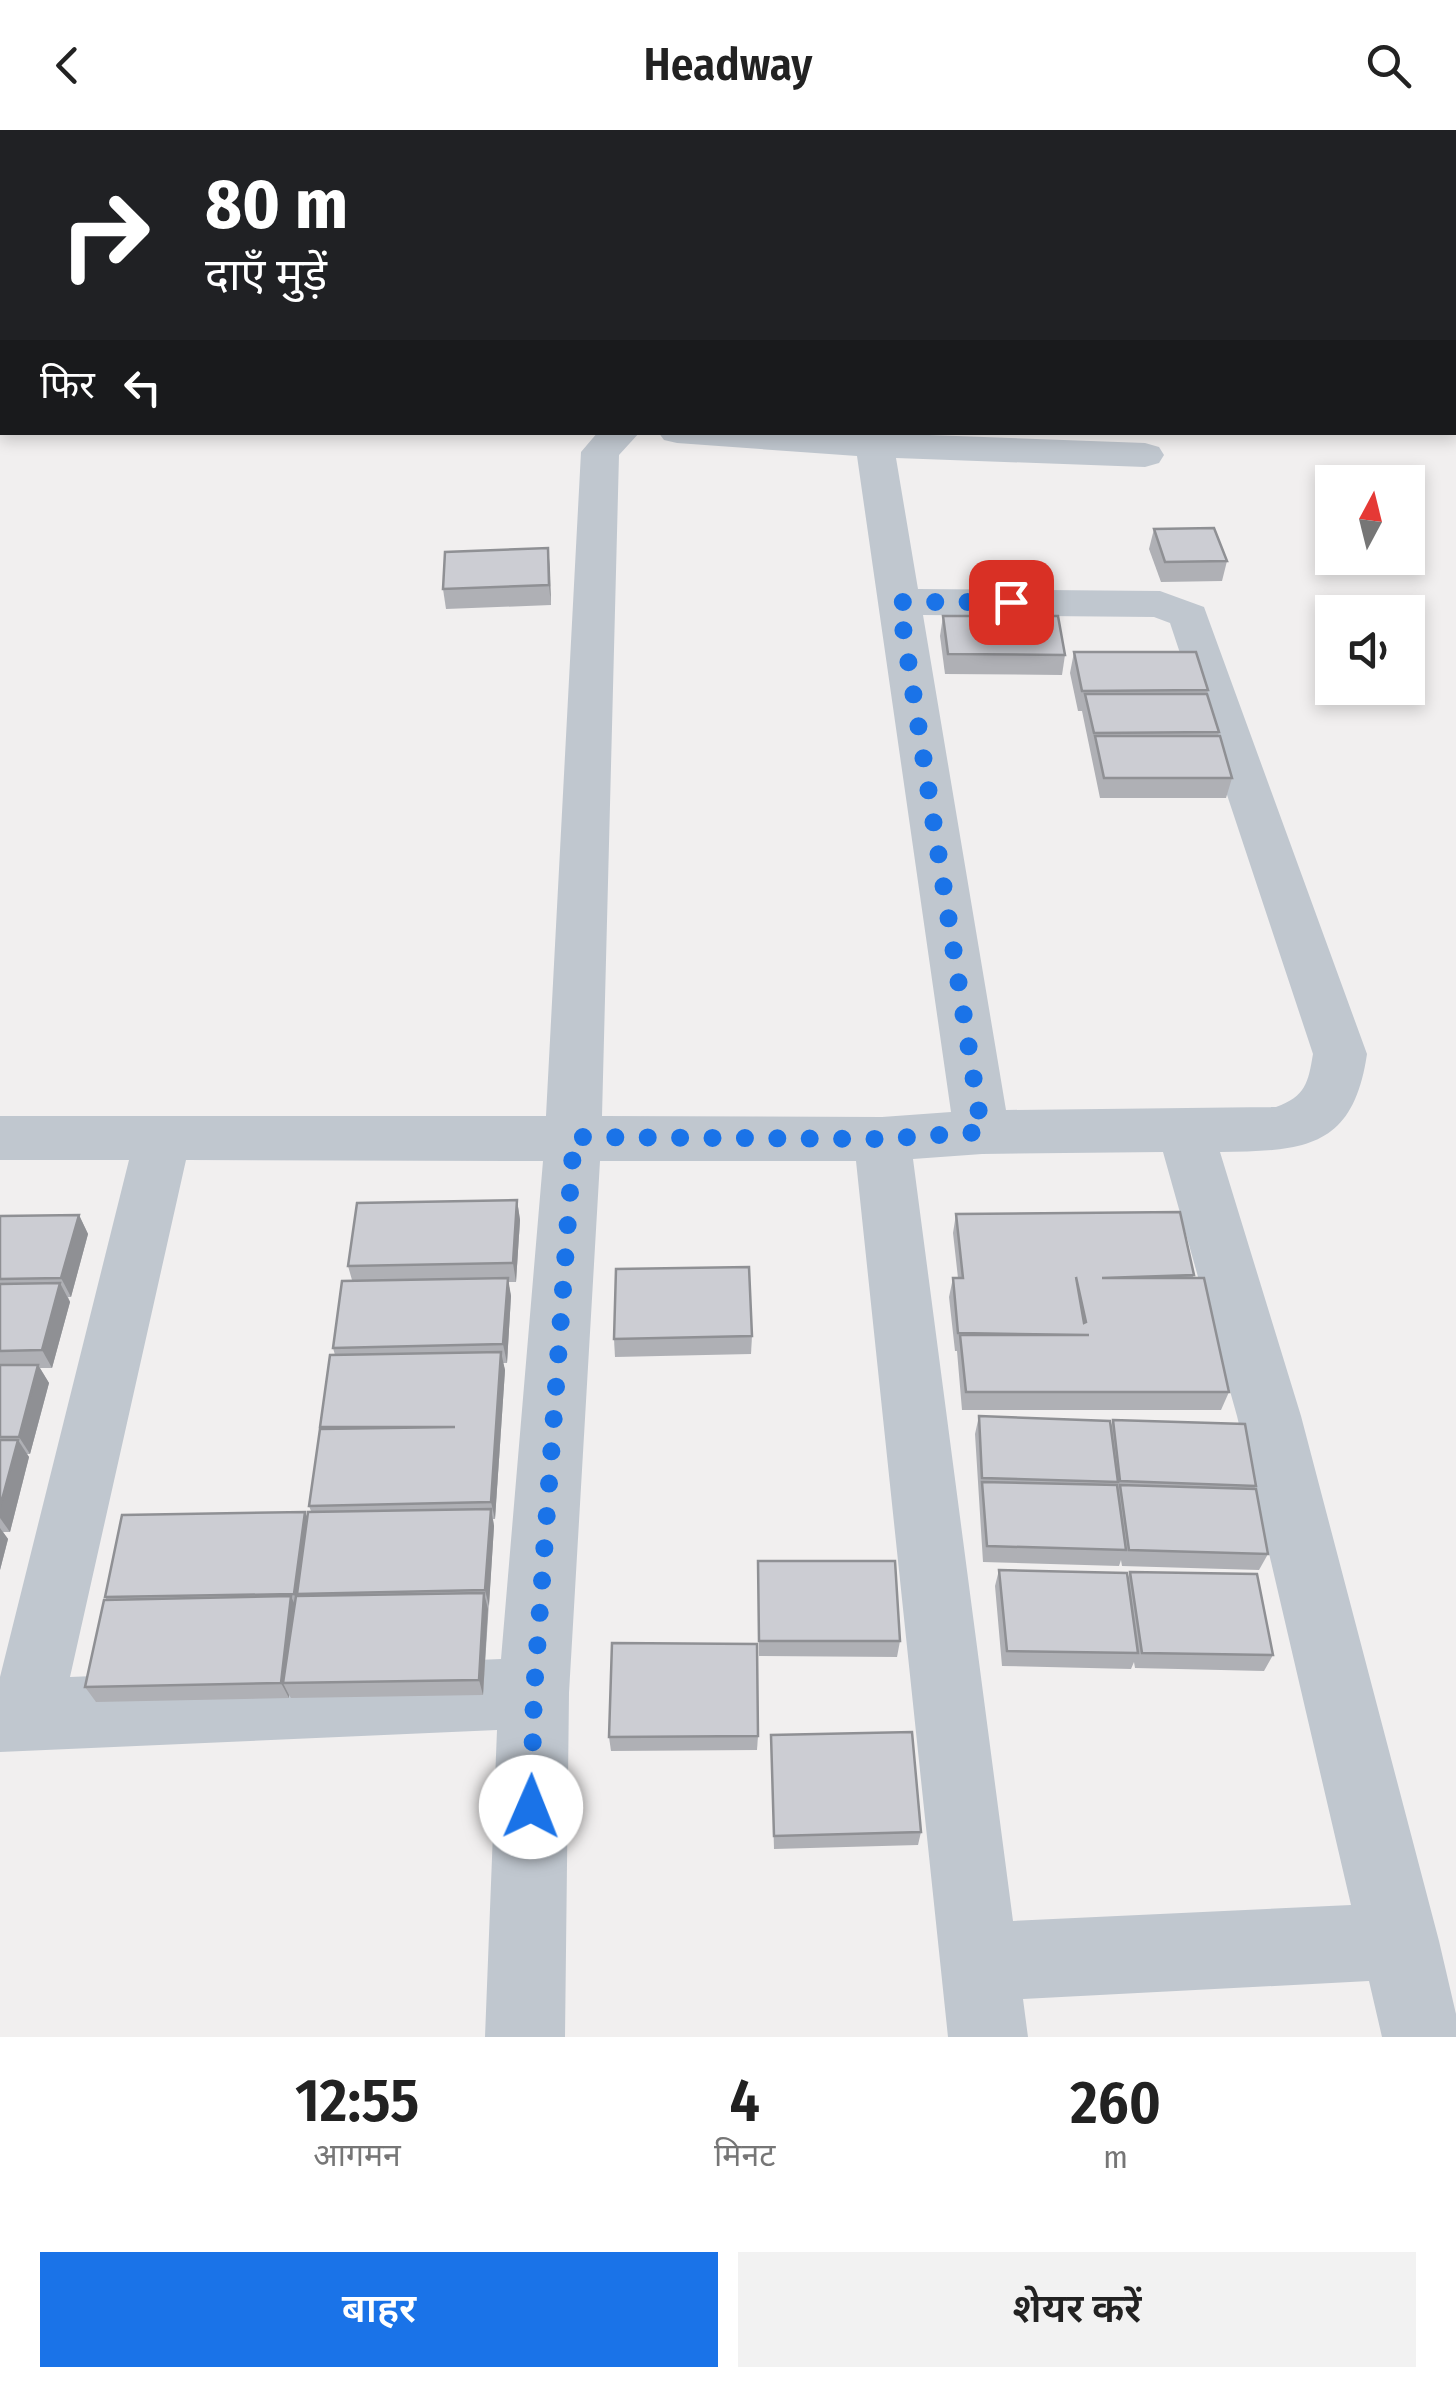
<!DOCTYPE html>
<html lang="hi">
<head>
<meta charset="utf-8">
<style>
  :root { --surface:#fff; --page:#f2f2f2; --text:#222; --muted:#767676; --accent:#1a73e8 }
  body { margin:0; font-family:"Fira Sans Condensed","Noto Sans Devanagari",sans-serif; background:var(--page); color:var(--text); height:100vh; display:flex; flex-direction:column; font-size:38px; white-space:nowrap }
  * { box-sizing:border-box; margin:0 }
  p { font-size:32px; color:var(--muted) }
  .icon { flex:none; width:55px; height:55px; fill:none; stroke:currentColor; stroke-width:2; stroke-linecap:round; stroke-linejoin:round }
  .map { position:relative; height:1907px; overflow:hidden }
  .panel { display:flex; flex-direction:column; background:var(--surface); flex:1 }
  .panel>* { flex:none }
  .guide { position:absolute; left:0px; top:0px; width:1458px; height:305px; box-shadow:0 5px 15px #0003; background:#202124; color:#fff; overflow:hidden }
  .needle { width:65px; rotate:7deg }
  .controls { position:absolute; left:1315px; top:335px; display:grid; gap:20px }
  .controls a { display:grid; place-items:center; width:110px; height:110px; border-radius:0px; background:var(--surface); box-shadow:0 5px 15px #0003; font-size:50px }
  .pin { position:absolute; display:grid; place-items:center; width:85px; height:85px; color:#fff; margin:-42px; border-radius:20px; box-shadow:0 5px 15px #0006 }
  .me { position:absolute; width:110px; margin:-55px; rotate:1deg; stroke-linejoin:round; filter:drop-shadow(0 0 8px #0008) }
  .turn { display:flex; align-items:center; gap:35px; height:210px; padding:0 40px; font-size:45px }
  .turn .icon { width:130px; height:130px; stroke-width:2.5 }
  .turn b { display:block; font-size:70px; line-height:85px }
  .then { display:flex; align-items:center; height:95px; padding:0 40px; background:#0003; gap:20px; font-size:38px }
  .eta { display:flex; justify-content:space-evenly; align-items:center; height:170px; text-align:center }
  .eta b { font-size:60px; font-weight:600; line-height:70px }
  .button { display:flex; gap:20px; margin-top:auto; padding:20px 40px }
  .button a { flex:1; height:115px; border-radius:0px; background:var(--accent); color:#fff; font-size:40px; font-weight:600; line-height:115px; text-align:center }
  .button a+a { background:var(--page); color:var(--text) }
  header { display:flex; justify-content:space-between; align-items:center; height:130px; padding:0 40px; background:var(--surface); font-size:45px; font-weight:600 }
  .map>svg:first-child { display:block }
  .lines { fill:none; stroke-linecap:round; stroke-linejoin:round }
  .minor { fill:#c0c7cf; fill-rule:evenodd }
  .wall { fill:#afb0b5 }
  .shaded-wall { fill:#8f9094 }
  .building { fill:#cccdd3; stroke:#8f9094; stroke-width:2.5; fill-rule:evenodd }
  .route { stroke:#1a73e8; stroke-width:18; stroke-dasharray:0 32.4 }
</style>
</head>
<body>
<header><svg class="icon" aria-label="back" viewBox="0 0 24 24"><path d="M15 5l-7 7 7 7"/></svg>Headway<svg class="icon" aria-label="search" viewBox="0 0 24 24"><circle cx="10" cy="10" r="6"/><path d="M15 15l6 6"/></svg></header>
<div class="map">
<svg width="1456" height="1907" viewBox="0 0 1456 1907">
  <rect width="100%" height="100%" fill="#f1efef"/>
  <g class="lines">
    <g class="minor">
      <rect x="387" y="0" width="30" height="2"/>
      <rect x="553" y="0" width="30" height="2"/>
      <polygon points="927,0 957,0 958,2 928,2"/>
      <polygon points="973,0 1003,0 1004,2 974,2"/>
      <rect x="1157" y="0" width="30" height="2"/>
      <polygon points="1261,0 1292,0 1293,2 1263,2"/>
      <polygon points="1383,0 1414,0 1415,2 1385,2"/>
      <polygon points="1455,54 1456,55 1456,75 1455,74"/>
      <rect x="1455" y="119" width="1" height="20"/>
      <path d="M598,302H640L619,325L602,986L882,987L951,982L857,326L677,313L664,310L658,302H846L1145,313L1159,317L1164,325L1159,333L1145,337L896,328L918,459L1160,461L1204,477L1367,924C1353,1019 1304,1021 1220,1022L1301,1286L1439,1811L1456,1884V1907H1382L1369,1851L1023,1869L1028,1907H948L856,1031H600L569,1563L565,1907H485L497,1600L0,1622V1547L129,1030H0V986H546L581,322ZM923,485L1154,487L1170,493L1313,924C1308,953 1306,966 1276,977L1006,980ZM1163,1022L1237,1286L1351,1775L1013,1791L913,1029L982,1024ZM186,1030L543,1031L501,1529L70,1547Z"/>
    </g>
  </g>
  <g class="wall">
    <polygon points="1154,399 1227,431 1222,451 1161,452 1149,419"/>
    <polygon points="548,418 551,475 446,479 443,459"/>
    <polygon points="943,486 1065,525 1062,545 945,544 940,506"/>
    <polygon points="1074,522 1208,560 1207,564 1219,602 1218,606 1232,648 1226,668 1100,668 1082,581 1078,581 1070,543"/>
    <polygon points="517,1070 520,1090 516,1152 508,1152 511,1166 507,1233 503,1233 505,1240 495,1389 493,1389 494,1396 483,1565 291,1568 289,1565 289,1568 96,1572 85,1557 107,1470 105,1467 305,1382 307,1388 311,1381 309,1376 321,1299 320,1297 335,1225 333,1218 352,1150 348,1136"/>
    <polygon points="956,1084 1194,1145 1192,1148 1229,1262 1221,1280 962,1280 957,1221 955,1221 949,1167 953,1148 958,1148 953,1103"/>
    <polygon points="79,1085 88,1104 71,1167 68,1167 70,1172 52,1238 40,1238 49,1253 30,1324 27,1324 29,1327 10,1402 3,1402 8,1409 0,1440 0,1086"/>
    <polygon points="752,1206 751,1224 615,1227 614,1209"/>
    <polygon points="979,1286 1111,1296 1113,1290 1256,1356 1254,1359 1268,1424 1259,1440 1122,1436 1121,1430 1119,1436 983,1432 975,1304"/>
    <polygon points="999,1440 1128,1448 1130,1442 1273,1525 1264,1541 1135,1538 1134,1532 1131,1539 1002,1536 995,1456"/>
    <polygon points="758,1448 900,1511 897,1527 759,1526"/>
    <polygon points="771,1605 921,1702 918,1715 774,1719"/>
    <polygon points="758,1606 757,1620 611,1621 609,1607"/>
  </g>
  <g class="shaded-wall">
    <polygon points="548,418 550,439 551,475 549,455"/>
    <polygon points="517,1070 520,1090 516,1152 513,1133"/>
    <polygon points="79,1085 88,1104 71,1167 61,1148"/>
    <polygon points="508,1148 511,1166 507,1233 503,1214"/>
    <polygon points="60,1153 70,1172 52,1238 42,1220"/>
    <polygon points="501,1222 505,1240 495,1389 491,1372"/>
    <polygon points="38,1235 49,1253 30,1324 19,1307"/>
    <polygon points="18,1310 29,1327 10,1402 0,1388 0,1377"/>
    <polygon points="491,1379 494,1396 489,1476 485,1460"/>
    <polygon points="305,1382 312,1399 297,1464 302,1475 301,1480 294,1464"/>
    <polygon points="0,1398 8,1409 0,1440"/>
    <polygon points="484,1463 488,1479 483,1565 479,1550"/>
    <polygon points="291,1466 298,1482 283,1553 289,1565 289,1568 281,1553"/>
  </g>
  <g class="building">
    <polygon points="1214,398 1227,431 1165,432 1154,399"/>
    <polygon points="548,418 549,455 443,459 445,422"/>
    <polygon points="943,486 1058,486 1065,525 948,524"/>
    <polygon points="1074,522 1196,522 1208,560 1082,561"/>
    <polygon points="1085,564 1207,564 1219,602 1094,603"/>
    <polygon points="1095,606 1220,606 1232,648 1104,648"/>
    <polygon points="517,1070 513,1133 348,1136 357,1073"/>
    <path d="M1180,1082L1194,1145L1102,1148H1204L1229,1262H966L960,1205H1089L958,1203L953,1148H963L956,1084ZM1076,1147L1086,1192L1084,1193Z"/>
    <polygon points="79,1085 61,1148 0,1149 0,1086"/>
    <polygon points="749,1137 752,1206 614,1209 616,1139"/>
    <polygon points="508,1148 503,1214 333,1218 342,1151"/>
    <polygon points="60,1153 42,1220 0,1221 0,1154"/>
    <polygon points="501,1222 491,1372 309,1376 320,1299 455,1297 320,1297 330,1225"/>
    <polygon points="0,1235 38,1235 19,1307 0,1307"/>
    <polygon points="979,1286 1110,1291 1118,1352 982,1348"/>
    <polygon points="1113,1290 1245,1294 1256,1356 1120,1351"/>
    <polygon points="0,1310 18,1310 0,1377"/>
    <polygon points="982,1352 1117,1355 1126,1420 987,1416"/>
    <polygon points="1120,1355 1256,1359 1268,1424 1129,1420"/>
    <polygon points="491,1379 485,1460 297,1464 308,1382"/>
    <polygon points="305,1382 294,1464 105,1467 122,1385"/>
    <polygon points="758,1431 895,1431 900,1511 759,1511"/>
    <polygon points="999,1440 1127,1443 1138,1523 1007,1521"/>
    <polygon points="1130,1442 1257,1444 1273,1525 1142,1523"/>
    <polygon points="484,1463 479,1550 283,1553 296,1466"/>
    <polygon points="291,1466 281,1553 85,1557 104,1470"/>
    <polygon points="612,1513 757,1514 758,1606 609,1607"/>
    <polygon points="912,1602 921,1702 774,1706 771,1605"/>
  </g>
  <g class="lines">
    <polyline class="route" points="531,1677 534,1562 574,1007 882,1009 982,1002 899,472 1011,472"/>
  </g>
</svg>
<div class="controls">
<a><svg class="needle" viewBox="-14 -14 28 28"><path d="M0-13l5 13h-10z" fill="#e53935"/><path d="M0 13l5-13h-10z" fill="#767676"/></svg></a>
<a><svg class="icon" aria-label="sound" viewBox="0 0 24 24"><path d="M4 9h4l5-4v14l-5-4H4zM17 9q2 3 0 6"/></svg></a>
</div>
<div class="pin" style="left:1011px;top:472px;background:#d93025"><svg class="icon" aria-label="arrive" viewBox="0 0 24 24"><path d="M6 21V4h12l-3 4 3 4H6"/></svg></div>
<svg class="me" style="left:531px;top:1677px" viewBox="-20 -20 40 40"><circle r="19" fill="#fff"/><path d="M0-13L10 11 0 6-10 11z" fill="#1a73e8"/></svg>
<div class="guide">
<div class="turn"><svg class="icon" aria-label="right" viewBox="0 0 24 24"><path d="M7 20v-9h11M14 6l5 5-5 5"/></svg><div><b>80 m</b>दाएँ मुड़ें</div></div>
<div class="then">फिर<svg class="icon" aria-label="left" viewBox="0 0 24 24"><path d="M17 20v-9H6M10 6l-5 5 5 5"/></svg></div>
</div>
</div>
<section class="panel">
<div class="eta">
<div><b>12:55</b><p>आगमन</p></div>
<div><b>4</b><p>मिनट</p></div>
<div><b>260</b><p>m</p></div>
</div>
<div class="button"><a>बाहर</a><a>शेयर करें</a></div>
</section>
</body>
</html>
